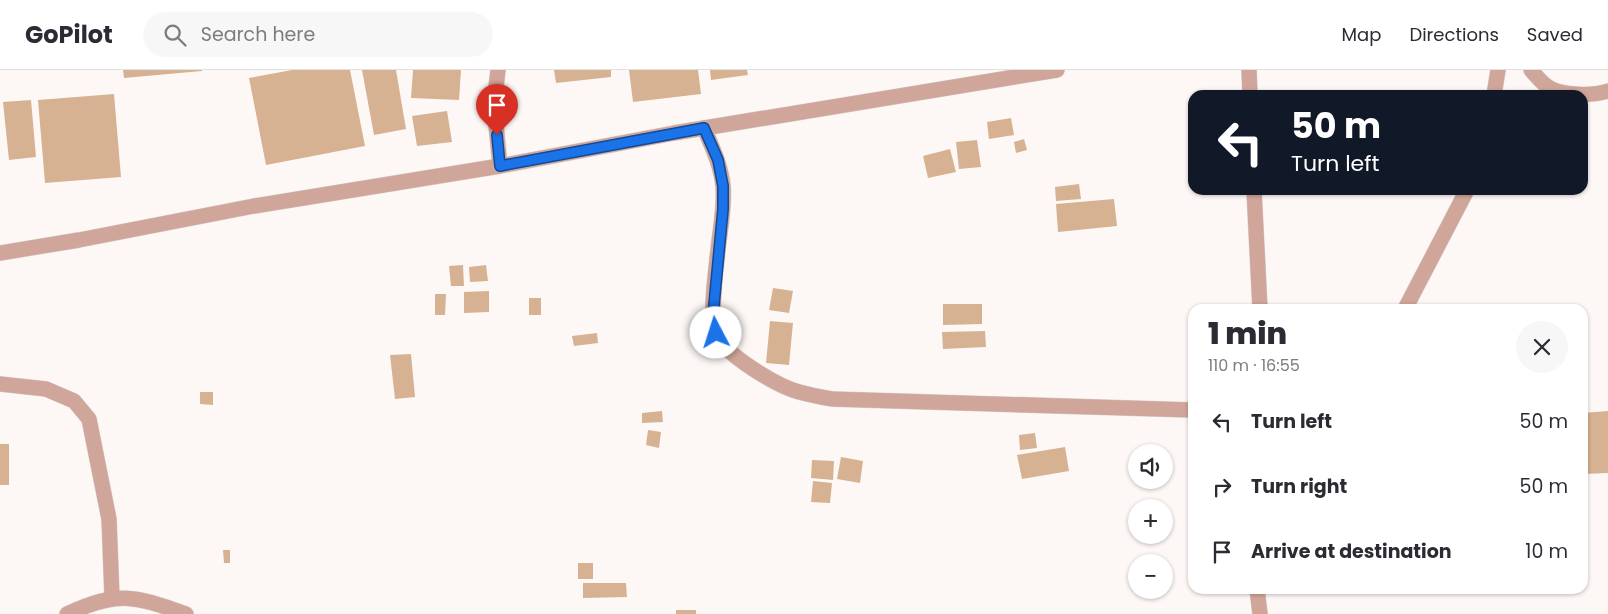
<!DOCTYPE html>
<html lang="en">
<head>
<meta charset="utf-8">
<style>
  :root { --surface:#fff; --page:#f7f7f7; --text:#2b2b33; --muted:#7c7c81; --line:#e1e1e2 }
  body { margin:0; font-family:Poppins,sans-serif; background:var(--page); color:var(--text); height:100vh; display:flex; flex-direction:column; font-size:19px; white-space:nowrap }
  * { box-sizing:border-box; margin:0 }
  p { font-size:16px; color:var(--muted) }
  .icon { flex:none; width:28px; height:28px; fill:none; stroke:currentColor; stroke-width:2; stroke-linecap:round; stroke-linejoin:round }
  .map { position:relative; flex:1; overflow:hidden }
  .details { position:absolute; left:1188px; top:234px; width:400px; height:290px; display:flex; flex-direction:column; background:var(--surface); border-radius:15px; box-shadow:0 1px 4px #0004 }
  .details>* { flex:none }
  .banner { position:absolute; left:1188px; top:20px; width:400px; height:105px; border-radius:15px; box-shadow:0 1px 4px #0004; background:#111827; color:#fff; overflow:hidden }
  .tools { position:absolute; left:1128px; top:374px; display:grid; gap:10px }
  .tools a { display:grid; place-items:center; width:45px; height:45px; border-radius:50%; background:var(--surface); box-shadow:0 1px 4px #0004; font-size:25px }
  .pin { position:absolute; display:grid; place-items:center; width:42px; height:42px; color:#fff; margin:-51px -21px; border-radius:50% 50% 50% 0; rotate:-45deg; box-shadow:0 0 5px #0007 }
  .pin .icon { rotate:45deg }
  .me { position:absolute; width:55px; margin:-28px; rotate:355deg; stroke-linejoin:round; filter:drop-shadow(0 0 4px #0008) }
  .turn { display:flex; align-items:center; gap:18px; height:105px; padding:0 20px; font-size:22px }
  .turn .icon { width:65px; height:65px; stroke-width:2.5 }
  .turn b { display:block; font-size:35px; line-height:42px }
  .round { display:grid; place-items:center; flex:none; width:52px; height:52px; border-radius:26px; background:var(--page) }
  .overview { display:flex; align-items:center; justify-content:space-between; height:85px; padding:0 20px }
  h1 { font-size:30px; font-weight:800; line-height:38px }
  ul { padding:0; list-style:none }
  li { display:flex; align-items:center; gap:15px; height:65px; padding:0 20px }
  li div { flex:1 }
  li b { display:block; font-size:19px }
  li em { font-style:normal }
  header { display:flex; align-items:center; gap:30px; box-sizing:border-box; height:70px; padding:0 25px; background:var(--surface); border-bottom:1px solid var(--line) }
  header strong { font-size:24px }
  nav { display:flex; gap:28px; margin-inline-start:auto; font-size:18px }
  .search { width:350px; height:45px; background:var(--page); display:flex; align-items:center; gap:12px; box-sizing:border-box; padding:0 18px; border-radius:28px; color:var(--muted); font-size:19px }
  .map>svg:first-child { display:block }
  .building { fill:#d6b292 }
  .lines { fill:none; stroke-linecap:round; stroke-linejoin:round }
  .minor-casing { stroke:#d8d2d0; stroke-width:16 }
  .minor { stroke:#d1a69a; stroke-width:15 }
  .route-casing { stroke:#114b97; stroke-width:12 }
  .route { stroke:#1a73e8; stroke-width:9 }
</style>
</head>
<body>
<header>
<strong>GoPilot</strong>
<div class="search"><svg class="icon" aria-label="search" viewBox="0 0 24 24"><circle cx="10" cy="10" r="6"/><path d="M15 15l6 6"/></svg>Search here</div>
<nav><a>Map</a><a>Directions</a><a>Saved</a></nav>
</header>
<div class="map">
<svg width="1608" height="544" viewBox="0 0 1608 544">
  <rect width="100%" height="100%" fill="#fdf8f6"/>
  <g class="building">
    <polygon points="123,0 202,0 202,1 124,8"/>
    <polygon points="292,0 350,0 365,76 266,95 249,8"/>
    <polygon points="362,0 396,0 406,59 374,65"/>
    <polygon points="413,0 461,0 459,30 411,28"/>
    <polygon points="554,0 611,0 611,7 556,13"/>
    <polygon points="629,0 698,0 701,24 633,32"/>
    <polygon points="710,0 747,0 748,5 711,10"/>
    <polygon points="114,24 121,107 45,113 38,30"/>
    <polygon points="31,30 36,87 9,90 3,32"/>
    <polygon points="447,41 452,72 417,76 412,46"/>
    <polygon points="1011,48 1014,65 989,69 987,52"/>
    <polygon points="1024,69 1027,80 1016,83 1014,72"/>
    <polygon points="977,70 981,97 959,99 956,72"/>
    <polygon points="950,79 956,102 928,108 923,86"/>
    <polygon points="1079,114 1081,129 1056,131 1055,117"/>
    <polygon points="1114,129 1117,156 1058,162 1056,134"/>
    <polygon points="463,195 464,216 451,216 449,196"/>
    <polygon points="486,195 488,211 470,212 469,197"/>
    <polygon points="773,218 793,221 789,243 769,240"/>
    <polygon points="489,221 489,242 464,243 464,222"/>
    <polygon points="435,224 446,224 445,245 435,245"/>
    <rect x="529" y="228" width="12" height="17"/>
    <polygon points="943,234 982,234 982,254 943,255"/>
    <polygon points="770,251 793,253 789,295 766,293"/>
    <polygon points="985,261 986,277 943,279 942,262"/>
    <polygon points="597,263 598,273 574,276 572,266"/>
    <polygon points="411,284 415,327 395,329 390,285"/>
    <polygon points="200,322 213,322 213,335 200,334"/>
    <polygon points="662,341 663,352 642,353 642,343"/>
    <polygon points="1608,341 1608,403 1584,404 1582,343"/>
    <polygon points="648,360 661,362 659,378 646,375"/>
    <polygon points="1035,363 1037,378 1020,380 1019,365"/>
    <rect x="0" y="374" width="9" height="41"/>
    <polygon points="1065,377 1069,401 1022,409 1017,385"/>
    <polygon points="841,387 863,391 860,413 837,409"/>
    <polygon points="812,390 834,391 833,410 811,408"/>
    <polygon points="813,411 832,413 830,433 811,432"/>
    <polygon points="223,480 230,480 230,493 224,493"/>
    <rect x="578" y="493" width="15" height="16"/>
    <polygon points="583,513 626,513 627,527 583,528"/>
    <rect x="676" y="540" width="20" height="4"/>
  </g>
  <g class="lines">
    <g class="minor-casing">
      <g id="minor">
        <polyline points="498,0 494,34 500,96"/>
        <polyline points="1249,0 1250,25"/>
        <path d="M1531,0C1536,6 1542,13 1548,17C1561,26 1593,26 1608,21"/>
        <polyline points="1494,25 1498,0"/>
        <path d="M704,58C712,77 721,95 723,116C725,137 720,159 718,180C716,200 709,246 716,264C725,285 777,316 799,322C810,325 821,327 832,329L1192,340"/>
        <polyline points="1254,120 1260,239"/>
        <polyline points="0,183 79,170 254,136 500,96 674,63 1057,0"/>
        <polyline points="1405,239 1467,120"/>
        <polyline points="0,314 46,319 74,331 89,349 109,449 112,527"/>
        <polyline points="1257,519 1260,544"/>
        <path d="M67,544C119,520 134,526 186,544"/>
      </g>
    </g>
    <use href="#minor" class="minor"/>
  </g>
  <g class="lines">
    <g class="route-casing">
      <polyline id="route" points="497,65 500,96 704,58 718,90 723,116 723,139 713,245 716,263"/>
    </g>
    <use href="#route" class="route"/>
  </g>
</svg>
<div class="tools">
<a><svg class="icon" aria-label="sound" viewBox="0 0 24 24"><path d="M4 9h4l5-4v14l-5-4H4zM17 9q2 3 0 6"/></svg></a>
<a>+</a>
<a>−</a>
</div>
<div class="pin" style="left:497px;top:65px;background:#d93025"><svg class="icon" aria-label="arrive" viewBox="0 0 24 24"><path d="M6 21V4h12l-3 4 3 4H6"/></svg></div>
<svg class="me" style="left:716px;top:263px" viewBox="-20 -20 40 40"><circle r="19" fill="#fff"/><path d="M0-13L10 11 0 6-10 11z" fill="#1a73e8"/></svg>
<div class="banner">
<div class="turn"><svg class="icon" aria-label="left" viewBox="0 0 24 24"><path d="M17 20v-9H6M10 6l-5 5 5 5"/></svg><div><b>50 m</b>Turn left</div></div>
</div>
<section class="details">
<div class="overview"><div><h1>1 min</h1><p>110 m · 16:55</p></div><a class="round"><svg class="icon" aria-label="close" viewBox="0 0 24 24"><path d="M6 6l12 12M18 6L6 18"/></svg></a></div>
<ul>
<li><svg class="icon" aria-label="left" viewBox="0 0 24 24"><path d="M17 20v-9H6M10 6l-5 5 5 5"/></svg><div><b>Turn left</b></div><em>50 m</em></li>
<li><svg class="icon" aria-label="right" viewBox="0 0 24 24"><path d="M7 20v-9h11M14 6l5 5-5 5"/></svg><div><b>Turn right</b></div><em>50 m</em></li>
<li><svg class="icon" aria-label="arrive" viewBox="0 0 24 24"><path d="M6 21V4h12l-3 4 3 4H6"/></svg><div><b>Arrive at destination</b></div><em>10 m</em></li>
</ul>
</section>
</div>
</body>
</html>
